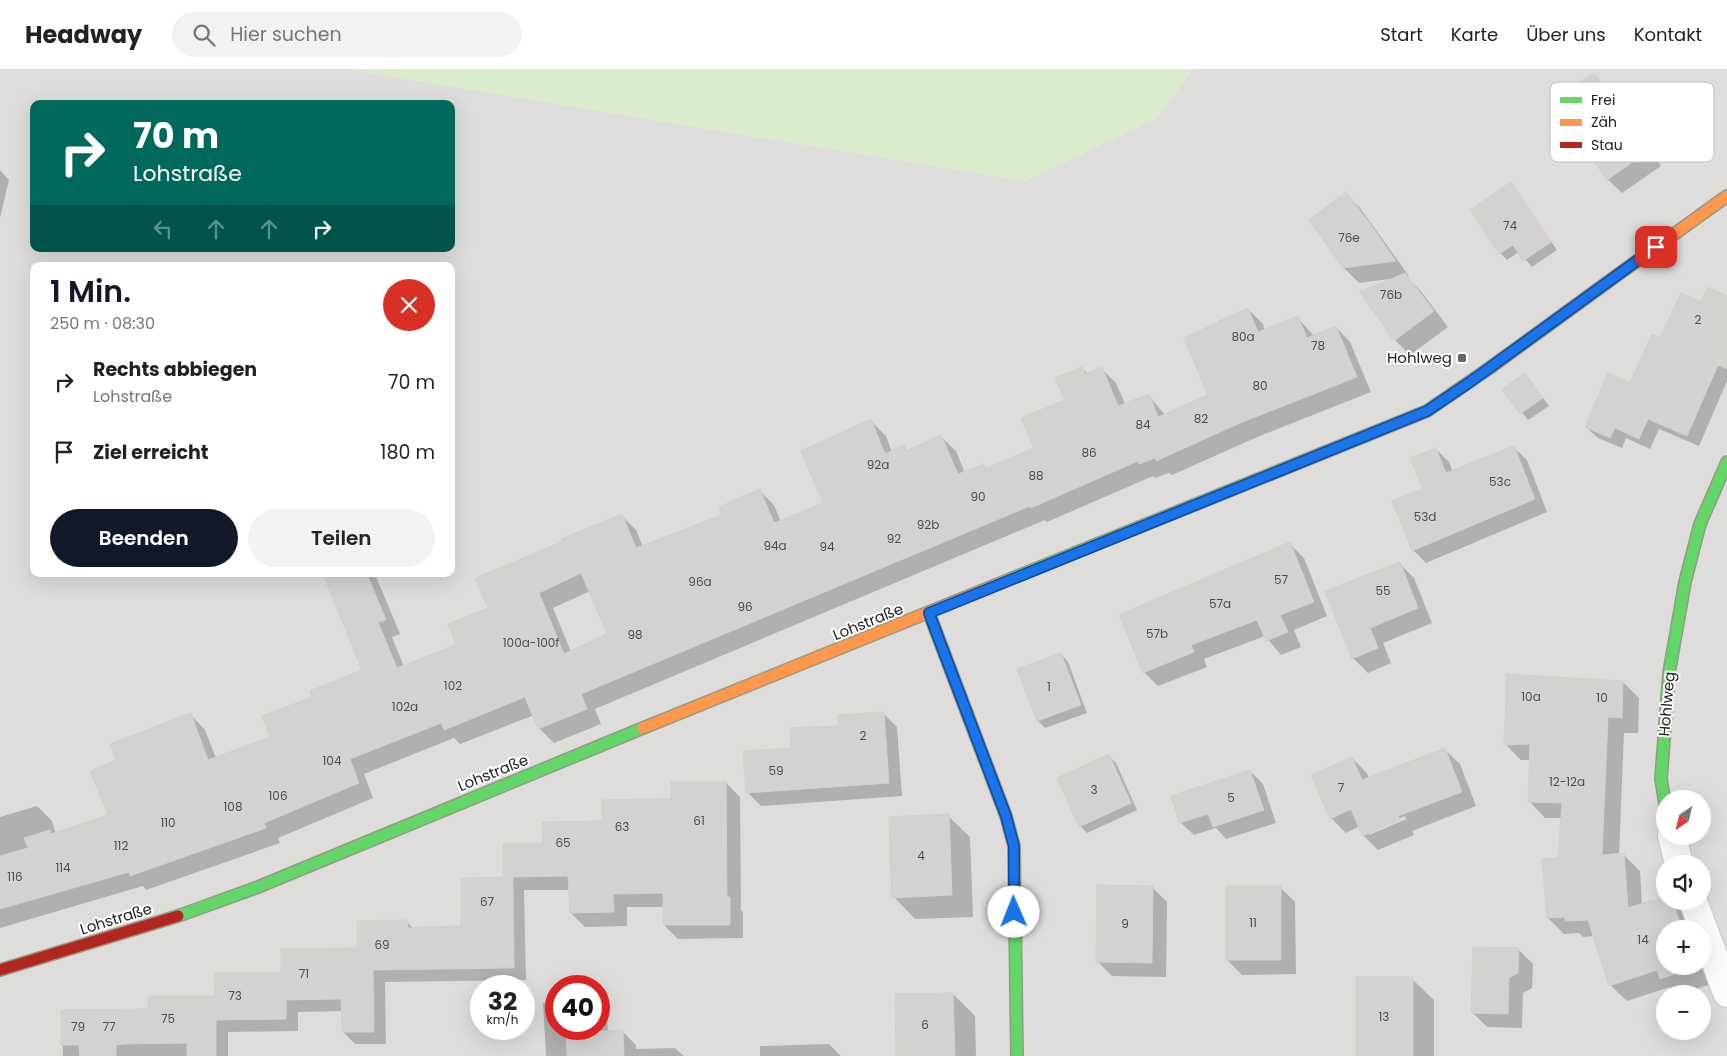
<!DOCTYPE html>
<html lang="de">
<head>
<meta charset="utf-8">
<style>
  :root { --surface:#fff; --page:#f2f2f2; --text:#222; --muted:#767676; --line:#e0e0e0; --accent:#111827 }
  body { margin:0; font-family:Poppins,sans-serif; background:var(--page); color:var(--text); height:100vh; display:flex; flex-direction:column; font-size:19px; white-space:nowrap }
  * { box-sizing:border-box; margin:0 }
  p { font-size:16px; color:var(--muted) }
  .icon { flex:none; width:28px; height:28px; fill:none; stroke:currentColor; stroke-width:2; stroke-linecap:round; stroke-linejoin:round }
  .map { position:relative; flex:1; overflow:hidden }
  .panel { position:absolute; left:30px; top:192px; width:425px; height:315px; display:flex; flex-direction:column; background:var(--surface); border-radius:10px; box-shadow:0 5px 20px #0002 }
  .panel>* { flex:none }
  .banner { position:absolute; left:30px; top:30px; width:425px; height:152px; border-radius:10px; box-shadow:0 5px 20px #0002; background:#00695c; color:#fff; overflow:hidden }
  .needle { width:32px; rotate:215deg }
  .tools { position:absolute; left:1656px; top:720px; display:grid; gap:10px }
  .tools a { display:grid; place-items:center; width:55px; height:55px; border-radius:50%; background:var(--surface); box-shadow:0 5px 20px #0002; font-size:25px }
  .speed { position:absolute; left:470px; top:905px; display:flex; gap:10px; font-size:25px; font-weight:700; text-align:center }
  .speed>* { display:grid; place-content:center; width:65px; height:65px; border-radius:50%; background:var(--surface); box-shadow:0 5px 20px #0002; line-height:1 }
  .speed small { font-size:12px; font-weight:400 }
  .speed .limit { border:8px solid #d22; background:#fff; color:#111 }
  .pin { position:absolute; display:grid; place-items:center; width:42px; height:42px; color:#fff; margin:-21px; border-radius:10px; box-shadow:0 2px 8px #0006 }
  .me { position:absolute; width:55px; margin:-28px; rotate:359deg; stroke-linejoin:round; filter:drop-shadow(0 0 4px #0008) }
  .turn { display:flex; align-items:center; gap:18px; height:105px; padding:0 20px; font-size:22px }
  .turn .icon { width:65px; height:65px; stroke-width:2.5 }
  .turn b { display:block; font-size:35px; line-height:42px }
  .lanes { display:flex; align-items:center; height:48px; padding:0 20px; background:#0003; justify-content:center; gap:25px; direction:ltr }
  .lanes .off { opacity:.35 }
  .round { display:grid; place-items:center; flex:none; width:52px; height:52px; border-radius:26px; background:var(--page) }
  .headline { display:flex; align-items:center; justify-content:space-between; height:85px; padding:0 20px }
  h1 { font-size:30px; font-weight:600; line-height:38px; color:var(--accent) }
  .cta { display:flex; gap:10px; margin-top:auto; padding:10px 20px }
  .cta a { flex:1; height:58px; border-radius:30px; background:var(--accent); color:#fff; font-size:20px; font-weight:600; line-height:58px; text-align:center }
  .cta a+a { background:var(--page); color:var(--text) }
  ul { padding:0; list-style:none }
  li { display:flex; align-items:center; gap:15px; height:70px; padding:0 20px }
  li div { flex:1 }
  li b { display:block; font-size:19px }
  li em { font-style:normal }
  header { display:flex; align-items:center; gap:30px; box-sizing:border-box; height:70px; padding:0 25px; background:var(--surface); border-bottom:1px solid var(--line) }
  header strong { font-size:24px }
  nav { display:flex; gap:28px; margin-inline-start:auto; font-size:18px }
  .search { width:350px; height:45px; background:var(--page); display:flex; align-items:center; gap:12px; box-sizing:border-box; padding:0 18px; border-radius:28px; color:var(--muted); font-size:19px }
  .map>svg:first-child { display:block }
  .residential { fill:#dedddc; fill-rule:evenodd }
  .grass { fill:#daebcb }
  .shadow { fill:#0003; fill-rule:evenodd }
  .building { fill:#d4d2d0; stroke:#d2d0cc; fill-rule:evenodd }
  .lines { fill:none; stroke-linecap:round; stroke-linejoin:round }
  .street-casing { stroke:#c8c8c6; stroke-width:30 }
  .fast-casing { stroke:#959982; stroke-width:14 }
  .slow-casing { stroke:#959982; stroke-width:14 }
  .jam-casing { stroke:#959982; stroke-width:14 }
  .street { stroke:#fdfcfc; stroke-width:28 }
  .fast { stroke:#63d668; stroke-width:11 }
  .slow { stroke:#ff974d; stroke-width:11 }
  .jam { stroke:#b3261e; stroke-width:11 }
  .route-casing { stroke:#114b97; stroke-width:12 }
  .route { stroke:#1a73e8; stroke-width:9 }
  .poi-dot { fill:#696968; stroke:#fff; stroke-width:2 }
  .labels { text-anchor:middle; stroke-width:4; stroke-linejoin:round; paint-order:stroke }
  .number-label { font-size:12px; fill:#4e4d4d }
  .poi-label { font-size:15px; fill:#212121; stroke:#fff; text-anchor:end }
  .street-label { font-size:15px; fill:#212121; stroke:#fff }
  .key { fill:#fff; stroke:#bcbcbc; stroke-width:1 }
  .key-label { font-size:14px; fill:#212121 }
</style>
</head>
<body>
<header>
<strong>Headway</strong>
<div class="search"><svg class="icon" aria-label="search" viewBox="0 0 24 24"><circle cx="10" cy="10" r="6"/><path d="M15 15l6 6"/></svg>Hier suchen</div>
<nav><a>Start</a><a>Karte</a><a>Über uns</a><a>Kontakt</a></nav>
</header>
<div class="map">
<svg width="1727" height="986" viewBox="0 0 1727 986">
  <rect width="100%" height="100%" fill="#efeeeb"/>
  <path class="residential" d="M0,0H353L1025,111L1157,48L1192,0H1727V986H0ZM34,34H451V179H34ZM34,196H451V504H34ZM1665,729H1702V766H1665ZM1665,794H1702V831H1665ZM1665,859H1702V896H1665ZM481,916H524V959H481ZM556,916H599V959H556ZM1665,924H1702V961H1665Z"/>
  <polygon class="grass" points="353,0 1192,0 1157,48 1025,111"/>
  <g class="shadow">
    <polygon points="1594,5 1609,20 1661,96 1622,123 1607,109"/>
    <polygon points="0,100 9,110 0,148"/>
    <polygon points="1511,114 1557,180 1532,197 1519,182 1507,190 1500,183"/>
    <polygon points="1346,124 1360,138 1409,206 1406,206 1420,220 1448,257 1410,285 1395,270 1362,222 1396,208 1359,213 1344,198"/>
    <polygon points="1727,227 1727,311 1699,376 1659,359 1650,379 1626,368 1622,378 1598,368 1586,357 1631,314 1660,270 1702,234"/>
    <path d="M1248,239L1263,254L1265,261L1298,248L1314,266L1336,257L1350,272L1371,322L1255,368L1172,405L1169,403L1155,408L1153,406L1047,452L1045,450L595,639L601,654L554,673L539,658L534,645L460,674L454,668L364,704L373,728L278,768L280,773L146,820L143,816L0,858V747L37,736L52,751L56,764L110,746L118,690L191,645L205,660L216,688L272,668L314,627L364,601L325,504H375L400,564L392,567L404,597L457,575L489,539L563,473L621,445L636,460L643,477L724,446L759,420L774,435L781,452L824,433L871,351L886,366L892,382L904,377L908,381L941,367L956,381L965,403L983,395L987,399L1035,378L1066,330L1082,298L1088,304L1101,298L1116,313L1125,334L1149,326L1165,345L1210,326L1219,251ZM590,521L609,565L571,582L553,538Z"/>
    <polygon points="1525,304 1549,336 1528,350 1504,320"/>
    <polygon points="1513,377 1527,390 1547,442 1426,493 1413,480 1424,420 1436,379 1449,392 1453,402"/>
    <polygon points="1290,474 1304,488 1327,546 1294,560 1301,577 1281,585 1265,566 1204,589 1207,597 1158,616 1144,602"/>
    <polygon points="1399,493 1414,508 1432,553 1383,573 1391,593 1368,603 1353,588"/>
    <polygon points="1061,584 1068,592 1087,643 1045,658 1038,651 1019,600"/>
    <polygon points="1623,612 1639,628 1638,663 1624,663 1619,785 1623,784 1640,801 1642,835 1665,827 1665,831 1676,831 1687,842 1693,859 1665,859 1665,896 1702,896 1711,914 1681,924 1677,924 1670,917 1627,931 1610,915 1594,866 1583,867 1579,863 1564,864 1548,848 1544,790 1559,789 1562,748 1545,748 1529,731 1531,690 1521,690 1505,674"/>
    <polygon points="884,644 897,657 902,726 761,736 747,722 792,679 840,657"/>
    <path d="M1445,680L1460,694L1476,736L1412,761L1414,765L1378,780L1364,766L1360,756L1346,763L1331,748L1352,688L1367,703L1369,709ZM1405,746L1406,749L1369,765V762Z"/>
    <polygon points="1109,686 1116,693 1137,740 1087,763 1080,756"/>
    <polygon points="1250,701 1263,714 1276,753 1226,769 1216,758 1194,765 1181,753 1173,727"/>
    <polygon points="726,713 740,727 741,840 743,842 743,868 678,869 664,855 664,837 627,837 627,856 585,857 571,843 570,820 524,820 526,910 385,912 386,974 355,974 343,962 343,941 298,942 298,961 228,962 228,986 63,986 62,941 150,941 216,927 358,880 407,852 414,859 463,857 506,808 504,807 544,774"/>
    <polygon points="948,746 970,767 973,847 915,849 894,827"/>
    <polygon points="1152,817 1167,832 1166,907 1112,906 1098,892"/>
    <polygon points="1280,817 1295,832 1296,904 1242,905 1227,890"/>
    <polygon points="1518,879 1533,894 1532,918 1523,923 1522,958 1487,957 1473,943"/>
    <polygon points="1412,909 1434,930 1434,986 1358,986"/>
    <polygon points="953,924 975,946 976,986 898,986"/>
    <polygon points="556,932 556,959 599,959 599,936 607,944 608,962 623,962 636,975 636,979 675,978 684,986 546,986 543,933"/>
    <polygon points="829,974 841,986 760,986 760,976"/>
  </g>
  <g class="building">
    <polygon points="1594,3 1648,81 1607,110 1553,31"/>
    <polygon points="1511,112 1551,172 1523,191 1513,175 1499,184 1470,140"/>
    <polygon points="1346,122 1368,151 1396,191 1343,198 1309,150"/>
    <polygon points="1405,203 1434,241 1394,271 1360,222"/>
    <polygon points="1708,217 1727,226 1727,299 1718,295 1687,366 1648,349 1639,369 1615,358 1610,368 1585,357 1608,303 1630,313 1652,264 1660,268 1681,223 1701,232"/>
    <path d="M1248,238L1258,262L1298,246L1307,268L1336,256L1357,307L1240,353L1156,391L1155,388L1139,394L1138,391L1031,438L1030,436L581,624L587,639L538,659L525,627L444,660L441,653L350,689L359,713L264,753L266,758L130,806L129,802L0,839V786L28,778L24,768L50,760L51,764L108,745L90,701L116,690L110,674L191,643L208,690L270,667L262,646L312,627L310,621L362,600L323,504H367L386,550L378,552L397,598L456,575L448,554L488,538L475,508L562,472L561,469L622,444L636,478L722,445L719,437L760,419L774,453L823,433L801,381L871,349L885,384L904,375L906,381L941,365L958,404L983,394L985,399L1034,378L1021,348L1065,330L1055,308L1082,297L1085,304L1102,297L1118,336L1149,324L1158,347L1208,325L1184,268ZM581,503L607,564L564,584L539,523Z"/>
    <polygon points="1525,303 1543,328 1520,344 1502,319"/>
    <polygon points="1514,376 1535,429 1412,481 1392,431 1423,419 1410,388 1436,378 1446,403"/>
    <polygon points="1290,472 1314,532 1280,545 1288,562 1266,571 1257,550 1191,575 1194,582 1143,603 1119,545"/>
    <polygon points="1400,492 1418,538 1370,558 1378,578 1352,589 1325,521"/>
    <polygon points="1061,583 1081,635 1037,651 1017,599"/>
    <polygon points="1507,604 1623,611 1622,648 1608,647 1602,785 1624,783 1628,838 1665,826 1665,831 1673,831 1682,859 1665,859 1665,896 1695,897 1660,909 1657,900 1609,916 1588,850 1565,851 1565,847 1547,848 1542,789 1558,788 1562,733 1528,732 1530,674 1504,675"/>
    <polygon points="884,642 889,713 746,723 743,681 791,678 790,658 839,656 838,645"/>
    <polygon points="1445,678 1462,722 1398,746 1400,750 1362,766 1351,739 1330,749 1311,705 1352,687 1362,710"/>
    <polygon points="1109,684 1131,733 1079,757 1057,708"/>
    <polygon points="1250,700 1264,740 1213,757 1208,744 1180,753 1171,726"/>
    <polygon points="671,712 726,712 727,827 730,827 730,855 663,855 663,823 613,824 614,842 570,843 568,806 503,807 503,773 543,773 542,752 602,751 602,730 671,729"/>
    <polygon points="949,744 952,825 892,828 889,747"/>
    <polygon points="513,807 514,898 373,900 374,962 342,962 341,929 286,930 286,949 216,950 216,986 187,986 187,973 123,974 116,975 116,986 80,986 79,975 61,975 61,940 148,939 148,926 215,926 214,903 281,903 281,879 357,878 357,851 407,850 408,858 461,856 461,808"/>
    <polygon points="1097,815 1153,816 1152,893 1096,892"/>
    <rect x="1226" y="816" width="55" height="74"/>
    <polygon points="1473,877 1519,878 1518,903 1509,908 1508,944 1471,943"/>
    <rect x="1356" y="907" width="57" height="79"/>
    <polygon points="953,923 955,986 896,986 895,924"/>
    <polygon points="623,960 624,986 567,986 566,963"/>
  </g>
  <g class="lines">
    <g class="street-casing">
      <g id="street">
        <polyline points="1672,766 1679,794"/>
        <polyline points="1693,831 1727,923"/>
      </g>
    </g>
    <g class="fast-casing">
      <g id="fast">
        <polyline points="1013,508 1427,341 1491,297"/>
        <polyline points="929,543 1006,746 1014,776 1017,986"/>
        <polyline points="1665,734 1661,709 1669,603 1685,512 1700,454 1727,392"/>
        <polyline points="178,846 258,817 643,658"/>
      </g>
    </g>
    <g class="slow-casing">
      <g id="slow">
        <polyline points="1627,198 1727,126"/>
        <polyline points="643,658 1013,508"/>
      </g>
    </g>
    <g class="jam-casing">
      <g id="jam">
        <polyline points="1491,297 1627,198"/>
        <polyline points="0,900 178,846"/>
      </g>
    </g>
    <use href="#street" class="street"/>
    <use href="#fast" class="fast"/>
    <use href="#slow" class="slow"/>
    <use href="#jam" class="jam"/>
  </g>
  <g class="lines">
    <g class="route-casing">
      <polyline id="route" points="1014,842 1014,776 1006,746 929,543 1427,341 1470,312 1656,177"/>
    </g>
    <use href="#route" class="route"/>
  </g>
  <rect class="poi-dot" x="1457" y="283" width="10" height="10" rx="2.5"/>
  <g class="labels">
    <g class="number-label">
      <text x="1510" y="160">74</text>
      <text x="1349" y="172">76e</text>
      <text x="1391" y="229">76b</text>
      <text x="1698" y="254">2</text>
      <text x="1243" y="271">80a</text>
      <text x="1318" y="280">78</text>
      <text x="1260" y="320">80</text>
      <text x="1201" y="353">82</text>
      <text x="1143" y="359">84</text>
      <text x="1089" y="387">86</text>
      <text x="878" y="399">92a</text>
      <text x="1036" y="410">88</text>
      <text x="1500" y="416">53c</text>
      <text x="978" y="431">90</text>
      <text x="1425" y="451">53d</text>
      <text x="928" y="459">92b</text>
      <text x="894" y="473">92</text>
      <text x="775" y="480">94a</text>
      <text x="827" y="481">94</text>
      <text x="1281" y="514">57</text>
      <text x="700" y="516">96a</text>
      <text x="1383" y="525">55</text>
      <text x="1220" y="538">57a</text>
      <text x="745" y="541">96</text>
      <text x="1157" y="568">57b</text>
      <text x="635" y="569">98</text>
      <text x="531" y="577">100a-100f</text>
      <text x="453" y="620">102</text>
      <text x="1049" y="621">1</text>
      <text x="1531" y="631">10a</text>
      <text x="1602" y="632">10</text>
      <text x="405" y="641">102a</text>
      <text x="863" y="670">2</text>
      <text x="332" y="695">104</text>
      <text x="776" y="705">59</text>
      <text x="1567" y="716">12-12a</text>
      <text x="1341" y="722">7</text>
      <text x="1094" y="724">3</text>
      <text x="278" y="730">106</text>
      <text x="1231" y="732">5</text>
      <text x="233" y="741">108</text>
      <text x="699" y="755">61</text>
      <text x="168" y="757">110</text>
      <text x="622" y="761">63</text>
      <text x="563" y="777">65</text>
      <text x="121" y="780">112</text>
      <text x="921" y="790">4</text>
      <text x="63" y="802">114</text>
      <text x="15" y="811">116</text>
      <text x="487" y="836">67</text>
      <text x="1253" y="857">11</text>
      <text x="1125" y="858">9</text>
      <text x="1643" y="874">14</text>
      <text x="382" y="879">69</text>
      <text x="304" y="908">71</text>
      <text x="235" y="930">73</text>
      <text x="1384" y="951">13</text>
      <text x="168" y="953">75</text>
      <text x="925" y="959">6</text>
      <text x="78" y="961">79</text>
      <text x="109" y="961">77</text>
    </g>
    <g class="poi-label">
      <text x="1452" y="293">Hohlweg</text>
    </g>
    <g class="street-label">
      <text transform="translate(868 552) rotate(-22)" y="5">Lohstraße</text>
      <text transform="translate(1667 634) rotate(-85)" y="5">Hohlweg</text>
      <text transform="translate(493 703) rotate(-22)" y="5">Lohstraße</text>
      <text transform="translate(116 849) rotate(-17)" y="5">Lohstraße</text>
    </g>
  </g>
  <rect x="1550" y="12" width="164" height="80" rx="8" class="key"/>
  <rect x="1560" y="27" width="22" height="6" fill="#63d668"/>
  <rect x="1560" y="49" width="22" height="7" fill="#ff974d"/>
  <rect x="1560" y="72" width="22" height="6" fill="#b3261e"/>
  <g class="key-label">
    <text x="1591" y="35">Frei</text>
    <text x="1591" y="57">Zäh</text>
    <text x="1591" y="80">Stau</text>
  </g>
</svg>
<div class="tools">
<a><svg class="needle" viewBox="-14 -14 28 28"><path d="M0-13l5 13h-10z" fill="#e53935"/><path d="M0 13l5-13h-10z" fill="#767676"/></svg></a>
<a><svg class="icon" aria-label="sound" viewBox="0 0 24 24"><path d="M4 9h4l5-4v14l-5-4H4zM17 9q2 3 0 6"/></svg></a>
<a>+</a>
<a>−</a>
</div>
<div class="speed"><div>32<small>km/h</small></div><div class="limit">40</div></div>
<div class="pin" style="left:1656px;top:177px;background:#d93025"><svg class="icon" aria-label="arrive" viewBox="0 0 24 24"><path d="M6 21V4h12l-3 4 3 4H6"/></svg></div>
<svg class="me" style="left:1014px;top:842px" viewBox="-20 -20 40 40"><circle r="19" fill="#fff"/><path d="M0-13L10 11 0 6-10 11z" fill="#1a73e8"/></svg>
<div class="banner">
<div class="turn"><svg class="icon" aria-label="right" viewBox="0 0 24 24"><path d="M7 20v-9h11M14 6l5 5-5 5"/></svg><div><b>70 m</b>Lohstraße</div></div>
<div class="lanes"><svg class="icon off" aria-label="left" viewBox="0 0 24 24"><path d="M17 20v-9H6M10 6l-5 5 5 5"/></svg><svg class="icon off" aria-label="ahead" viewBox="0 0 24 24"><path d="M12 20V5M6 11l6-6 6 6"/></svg><svg class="icon off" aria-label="ahead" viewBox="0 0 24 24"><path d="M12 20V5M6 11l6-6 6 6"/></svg><svg class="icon" aria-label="right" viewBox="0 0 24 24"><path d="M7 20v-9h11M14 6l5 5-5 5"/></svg></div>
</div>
<section class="panel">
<div class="headline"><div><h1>1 Min.</h1><p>250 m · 08:30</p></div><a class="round" style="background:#d93025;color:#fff"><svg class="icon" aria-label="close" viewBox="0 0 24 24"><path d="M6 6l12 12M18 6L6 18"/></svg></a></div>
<ul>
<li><svg class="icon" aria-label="right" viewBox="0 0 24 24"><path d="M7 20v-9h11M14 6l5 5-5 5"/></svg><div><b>Rechts abbiegen</b><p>Lohstraße</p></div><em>70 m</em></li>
<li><svg class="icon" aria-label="arrive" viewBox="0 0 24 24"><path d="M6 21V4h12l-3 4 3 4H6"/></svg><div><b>Ziel erreicht</b></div><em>180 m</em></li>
</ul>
<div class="cta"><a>Beenden</a><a>Teilen</a></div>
</section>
</div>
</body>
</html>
